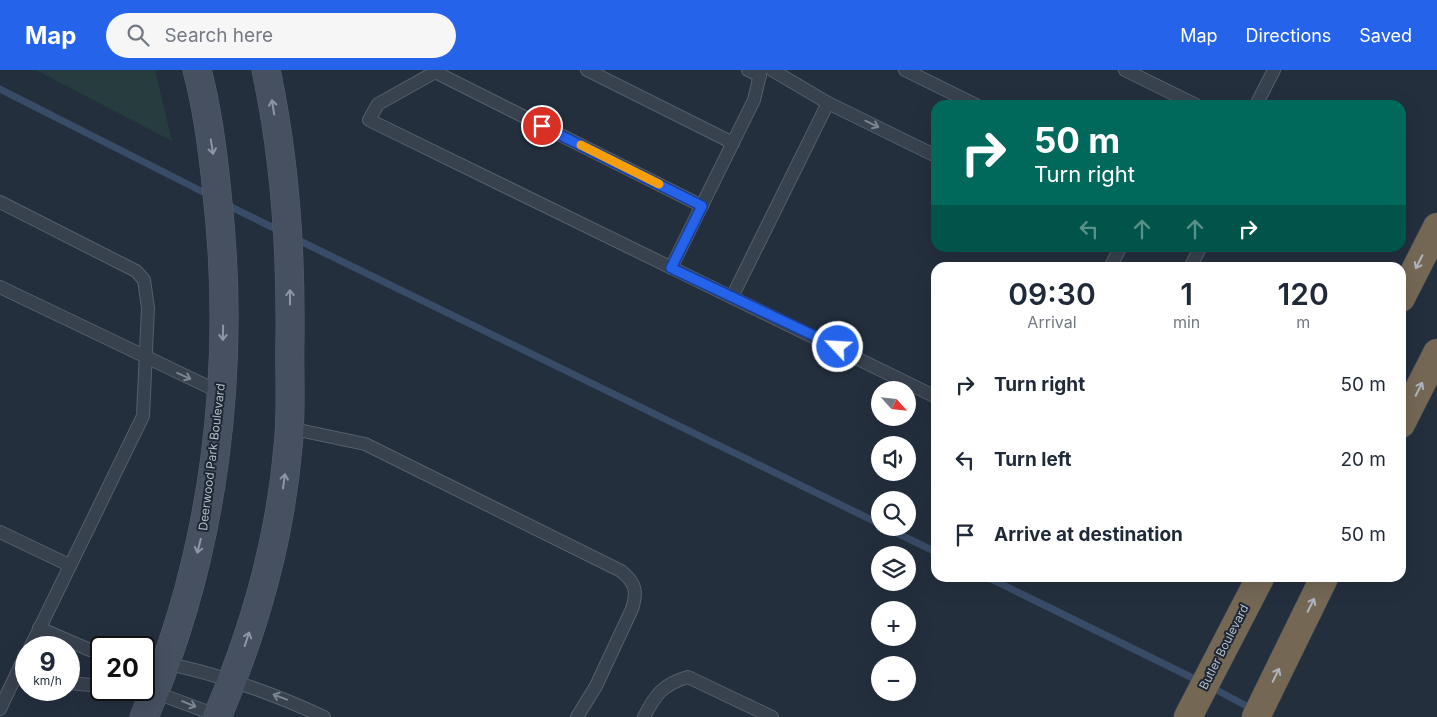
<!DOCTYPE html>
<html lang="en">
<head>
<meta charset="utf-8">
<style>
  :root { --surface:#fff; --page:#f6f6f7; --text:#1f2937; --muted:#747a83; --accent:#2563eb }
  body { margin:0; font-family:Inter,sans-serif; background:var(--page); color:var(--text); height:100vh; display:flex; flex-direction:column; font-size:19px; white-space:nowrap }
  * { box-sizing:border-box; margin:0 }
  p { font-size:16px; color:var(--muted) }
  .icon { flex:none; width:28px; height:28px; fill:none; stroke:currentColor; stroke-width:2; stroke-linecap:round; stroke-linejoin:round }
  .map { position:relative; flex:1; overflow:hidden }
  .panel { position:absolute; left:931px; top:192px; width:475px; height:320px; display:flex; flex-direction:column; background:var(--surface); border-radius:15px; box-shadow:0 5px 20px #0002 }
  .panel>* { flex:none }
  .guide { position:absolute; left:931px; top:30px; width:475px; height:152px; border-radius:15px; box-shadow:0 5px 20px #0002; background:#00695c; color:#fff; overflow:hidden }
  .needle { width:32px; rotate:117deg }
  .tools { position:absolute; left:871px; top:311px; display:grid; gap:10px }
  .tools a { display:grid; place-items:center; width:45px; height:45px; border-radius:50%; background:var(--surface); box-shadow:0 5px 20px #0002; font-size:25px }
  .speed { position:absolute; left:15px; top:566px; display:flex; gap:10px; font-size:25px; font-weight:700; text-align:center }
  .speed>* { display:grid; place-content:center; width:65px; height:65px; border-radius:50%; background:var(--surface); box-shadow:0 5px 20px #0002; line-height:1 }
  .speed small { font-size:12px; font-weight:400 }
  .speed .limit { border:2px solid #111; border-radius:8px; background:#fff; color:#111 }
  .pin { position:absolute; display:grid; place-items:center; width:42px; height:42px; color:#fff; margin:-21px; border:2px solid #fff; border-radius:50%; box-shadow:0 1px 5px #0007 }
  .me { position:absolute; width:55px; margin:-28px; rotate:295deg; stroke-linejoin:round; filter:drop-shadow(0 0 4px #0008) }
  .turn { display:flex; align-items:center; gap:18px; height:105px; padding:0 20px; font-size:22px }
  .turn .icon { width:65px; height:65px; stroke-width:2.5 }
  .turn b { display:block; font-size:35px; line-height:42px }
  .lanes { display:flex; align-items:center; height:48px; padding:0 20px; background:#0003; justify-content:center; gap:25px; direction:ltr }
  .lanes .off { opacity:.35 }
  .eta { display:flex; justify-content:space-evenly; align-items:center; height:85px; text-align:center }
  .eta b { font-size:30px; font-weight:600; line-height:35px }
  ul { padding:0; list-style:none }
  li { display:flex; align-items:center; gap:15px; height:75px; padding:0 20px }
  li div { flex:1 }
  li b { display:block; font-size:19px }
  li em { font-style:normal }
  header { display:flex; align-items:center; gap:30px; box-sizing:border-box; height:70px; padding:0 25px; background:var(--accent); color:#fff }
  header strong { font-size:24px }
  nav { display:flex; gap:28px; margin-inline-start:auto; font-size:18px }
  .search { width:350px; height:45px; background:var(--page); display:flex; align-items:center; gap:12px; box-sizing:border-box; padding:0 18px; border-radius:28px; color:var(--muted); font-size:19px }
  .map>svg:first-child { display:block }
  .green { fill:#263c3f }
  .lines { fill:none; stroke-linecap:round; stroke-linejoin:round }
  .stream { stroke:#394c67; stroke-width:7 }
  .service-casing { stroke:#565f6c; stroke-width:14 }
  .secondary-casing { stroke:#565f6c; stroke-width:29 }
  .motorway-casing { stroke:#434c59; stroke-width:29 }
  .service { stroke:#38414e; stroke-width:12 }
  .secondary { stroke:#465061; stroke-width:28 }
  .motorway { stroke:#746855; stroke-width:28 }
  .oneway { stroke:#8e96a5 }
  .oneway2 { stroke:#7c8592 }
  .oneway3 { stroke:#aeb4bd }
  .route-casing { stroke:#184099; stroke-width:12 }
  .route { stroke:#2563eb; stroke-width:9 }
  .slow { stroke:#f59e0b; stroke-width:9 }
  .labels { text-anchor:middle; stroke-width:4; stroke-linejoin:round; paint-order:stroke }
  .street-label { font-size:12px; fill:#b4bcc9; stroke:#1d2633 }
</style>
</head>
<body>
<header>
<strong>Map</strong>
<div class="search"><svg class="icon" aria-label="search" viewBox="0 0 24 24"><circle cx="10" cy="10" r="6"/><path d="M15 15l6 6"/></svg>Search here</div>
<nav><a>Map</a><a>Directions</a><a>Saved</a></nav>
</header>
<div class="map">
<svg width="1437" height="647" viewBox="0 0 1437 647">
  <rect width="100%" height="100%" fill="#242f3e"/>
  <polygon class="green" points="36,0 155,0 172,71"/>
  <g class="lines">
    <g class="stream">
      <polyline points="0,19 211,126"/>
      <polyline points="225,134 280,161"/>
      <polyline points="294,168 880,454"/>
      <polyline points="886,458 936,482"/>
      <polyline points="989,508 1201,612"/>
      <polyline points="1211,617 1254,640"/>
    </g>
    <g class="service-casing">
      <g id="service">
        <polyline points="439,0 378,34 369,50 936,327"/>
        <polyline points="587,0 733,73"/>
        <polyline points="748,0 760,6"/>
        <polyline points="905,0 976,35"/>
        <polyline points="1125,0 1196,35"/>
        <polyline points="435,2 702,136"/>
        <polyline points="828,33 936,86"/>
        <polyline points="1256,35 1274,0"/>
        <polyline points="0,132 136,201 144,210 148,238 143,346 30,578"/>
        <polyline points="671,198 754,30 761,0"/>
        <polyline points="1110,198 1120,178"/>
        <polyline points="1190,198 1200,178"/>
        <polyline points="0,217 209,317 222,327"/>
        <polyline points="732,227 828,33 772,0"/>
        <path d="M289,358L365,374L621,501C635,512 638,521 632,539L596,616L577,647"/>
        <polyline points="0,462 69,495"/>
        <polyline points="39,558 90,580 101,582"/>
        <path d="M144,589C207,600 266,620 324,647"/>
        <polyline points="69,613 101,616"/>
        <polyline points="151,621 219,646"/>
        <polyline points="0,639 26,584"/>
        <path d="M644,647C655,625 663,614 688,607L772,647"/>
      </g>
    </g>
    <g class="secondary-casing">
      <g id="secondary">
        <path d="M144,647C215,484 237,299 217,123C213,82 208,40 197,0"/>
        <path d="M217,647C254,561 280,470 288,377C292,341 289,304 290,267C291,177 285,88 266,0"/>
      </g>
    </g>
    <g class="motorway-casing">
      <g id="motorway">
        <polyline points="1401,228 1437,157"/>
        <polyline points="1401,354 1437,283"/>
        <polyline points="1188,647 1260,508"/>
        <polyline points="1256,647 1324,508"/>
      </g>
    </g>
    <use href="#service" class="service"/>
    <use href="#secondary" class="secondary"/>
    <use href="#motorway" class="motorway"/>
  </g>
  <defs><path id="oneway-shaft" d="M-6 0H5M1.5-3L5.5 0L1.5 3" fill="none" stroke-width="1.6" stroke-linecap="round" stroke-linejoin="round" transform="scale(1.25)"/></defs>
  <g class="oneway">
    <use href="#oneway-shaft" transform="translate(273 37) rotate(-99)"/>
    <use href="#oneway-shaft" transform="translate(212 77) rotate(81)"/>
    <use href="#oneway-shaft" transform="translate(290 227) rotate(-90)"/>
    <use href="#oneway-shaft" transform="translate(223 263) rotate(91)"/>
    <use href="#oneway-shaft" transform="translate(284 411) rotate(-82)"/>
    <use href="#oneway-shaft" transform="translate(199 476) rotate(104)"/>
    <use href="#oneway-shaft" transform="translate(247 569) rotate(-72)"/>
  </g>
  <g class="oneway2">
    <use href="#oneway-shaft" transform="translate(872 54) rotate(26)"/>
    <use href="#oneway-shaft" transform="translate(184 306) rotate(24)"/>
    <use href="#oneway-shaft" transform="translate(280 627) rotate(-159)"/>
    <use href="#oneway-shaft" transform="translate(189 634) rotate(22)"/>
  </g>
  <g class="oneway3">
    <use href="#oneway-shaft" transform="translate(1419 192) rotate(117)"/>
    <use href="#oneway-shaft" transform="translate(1419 319) rotate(-63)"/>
    <use href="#oneway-shaft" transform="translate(1311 535) rotate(-63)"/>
    <use href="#oneway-shaft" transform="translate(1276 605) rotate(-64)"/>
  </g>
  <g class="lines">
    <g class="route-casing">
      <polyline id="route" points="542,56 702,136 671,198 838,277"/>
    </g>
    <use href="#route" class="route"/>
    <polyline class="slow" points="581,75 659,114"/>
  </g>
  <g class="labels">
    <g class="street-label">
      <text transform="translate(212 387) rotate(-83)" y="4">Deerwood Park Boulevard</text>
      <text transform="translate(1224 577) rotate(-63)" y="4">Butler Boulevard</text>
    </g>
  </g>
</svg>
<div class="tools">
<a><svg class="needle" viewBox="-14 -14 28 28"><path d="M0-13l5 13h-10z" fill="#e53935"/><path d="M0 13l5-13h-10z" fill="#747a83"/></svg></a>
<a><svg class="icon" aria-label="sound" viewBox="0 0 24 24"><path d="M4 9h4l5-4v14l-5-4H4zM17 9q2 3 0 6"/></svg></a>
<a><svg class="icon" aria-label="search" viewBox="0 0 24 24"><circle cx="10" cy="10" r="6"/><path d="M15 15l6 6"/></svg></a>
<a><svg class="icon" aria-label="layers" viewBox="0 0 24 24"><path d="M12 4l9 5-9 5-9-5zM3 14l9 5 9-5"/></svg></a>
<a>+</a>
<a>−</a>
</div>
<div class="speed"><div>9<small>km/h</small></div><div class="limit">20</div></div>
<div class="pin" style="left:542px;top:56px;background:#d93025"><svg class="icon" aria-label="arrive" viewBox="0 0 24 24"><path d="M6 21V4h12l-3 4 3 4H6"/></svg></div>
<svg class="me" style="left:838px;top:277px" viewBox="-20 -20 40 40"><circle r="17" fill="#2563eb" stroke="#fff" stroke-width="3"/><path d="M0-11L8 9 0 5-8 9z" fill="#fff"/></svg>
<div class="guide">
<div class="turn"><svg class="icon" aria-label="right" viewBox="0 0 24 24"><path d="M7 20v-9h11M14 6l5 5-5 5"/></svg><div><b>50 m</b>Turn right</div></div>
<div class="lanes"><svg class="icon off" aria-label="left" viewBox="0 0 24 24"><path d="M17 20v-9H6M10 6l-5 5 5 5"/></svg><svg class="icon off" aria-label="ahead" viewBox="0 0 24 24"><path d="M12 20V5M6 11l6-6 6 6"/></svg><svg class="icon off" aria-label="ahead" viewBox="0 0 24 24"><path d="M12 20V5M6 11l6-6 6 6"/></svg><svg class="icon" aria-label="right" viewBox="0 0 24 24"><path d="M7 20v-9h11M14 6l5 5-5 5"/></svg></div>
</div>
<section class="panel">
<div class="eta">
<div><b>09:30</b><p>Arrival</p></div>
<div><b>1</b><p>min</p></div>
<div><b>120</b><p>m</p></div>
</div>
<ul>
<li><svg class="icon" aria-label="right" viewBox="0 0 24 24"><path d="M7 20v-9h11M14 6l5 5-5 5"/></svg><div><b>Turn right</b></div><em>50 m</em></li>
<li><svg class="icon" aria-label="left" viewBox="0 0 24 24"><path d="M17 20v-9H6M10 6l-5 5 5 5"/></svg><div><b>Turn left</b></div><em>20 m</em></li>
<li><svg class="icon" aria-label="arrive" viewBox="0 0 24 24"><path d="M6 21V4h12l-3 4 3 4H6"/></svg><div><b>Arrive at destination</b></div><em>50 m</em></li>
</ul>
</section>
</div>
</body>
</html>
